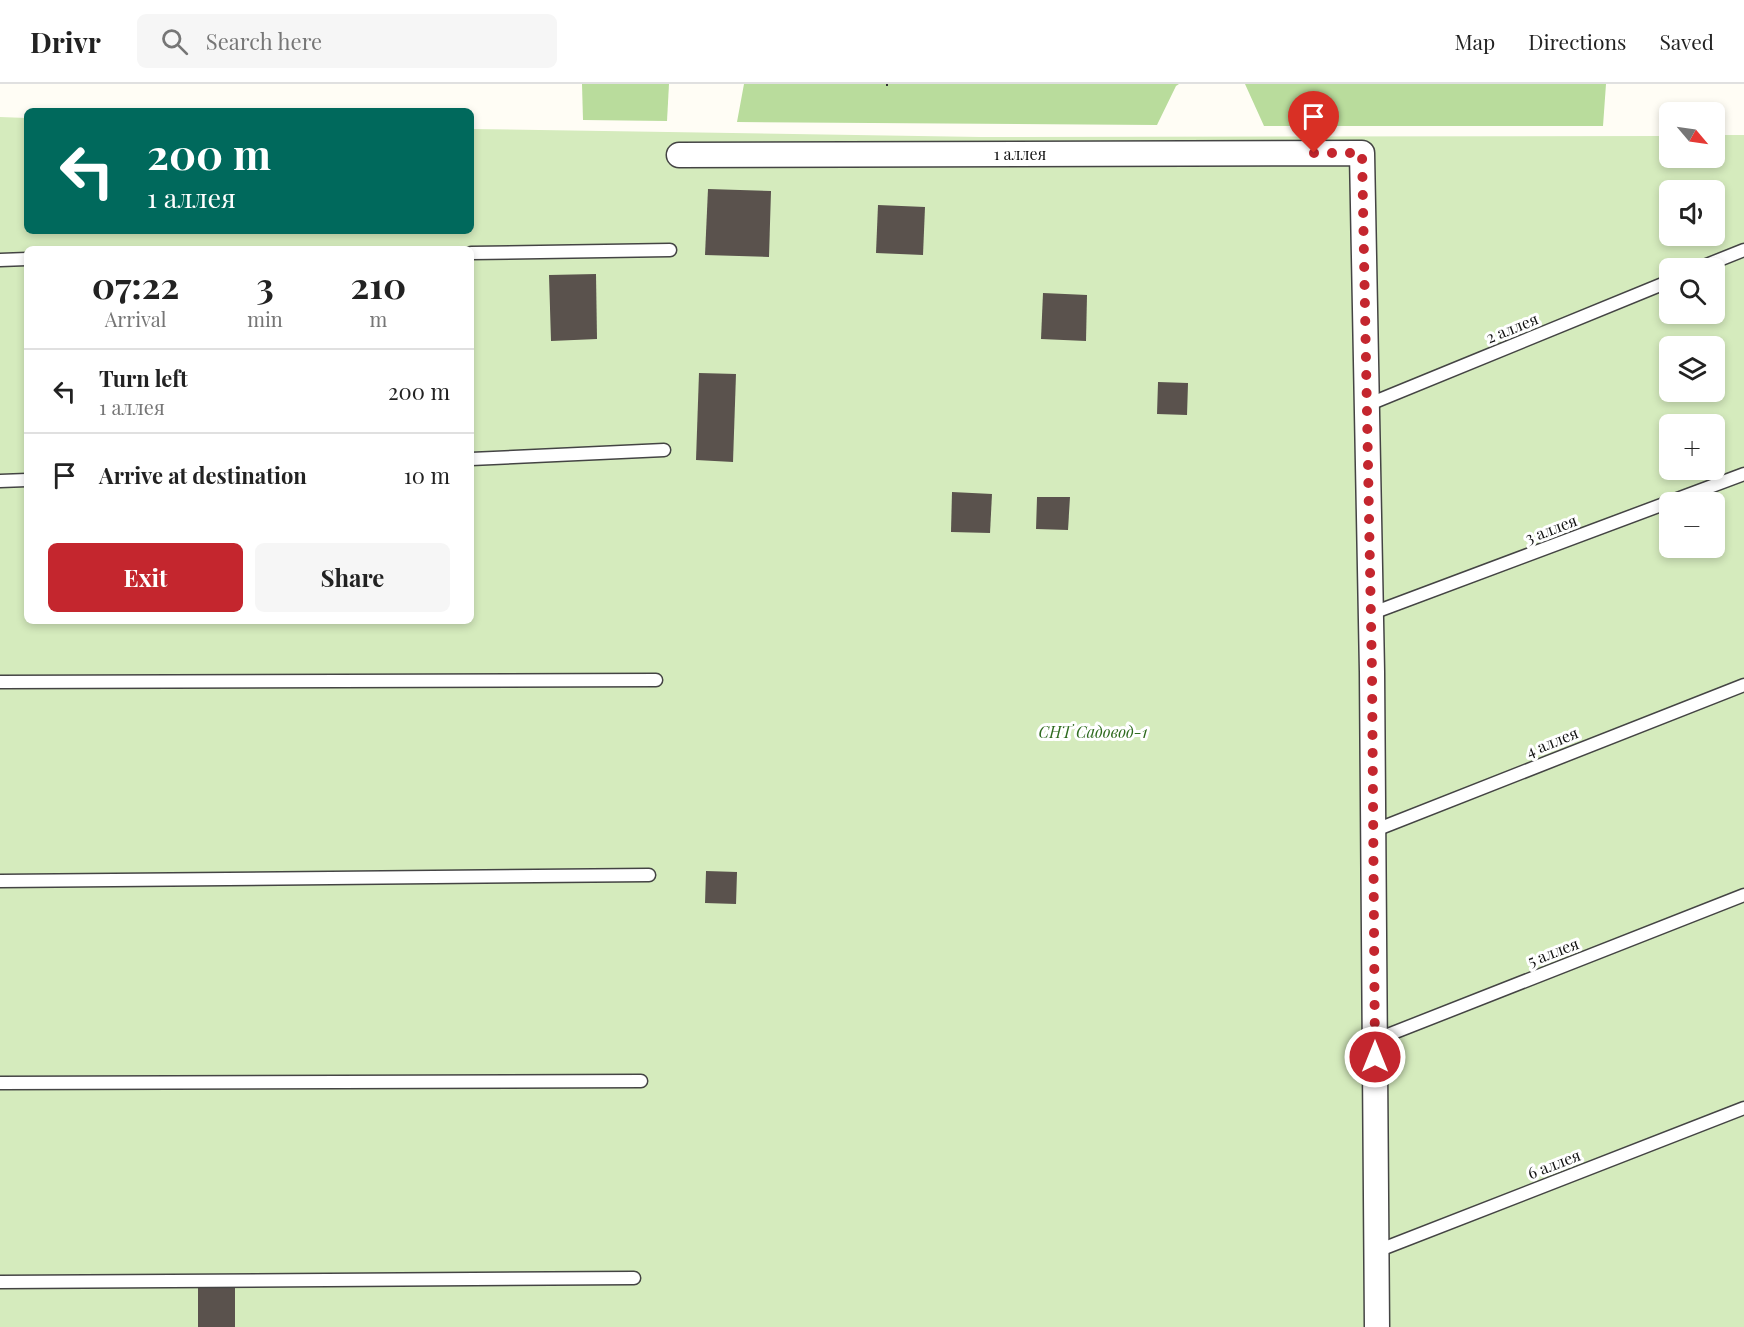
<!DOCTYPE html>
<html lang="en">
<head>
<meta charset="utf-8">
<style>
  :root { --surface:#fff; --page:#f6f6f6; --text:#222; --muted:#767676; --line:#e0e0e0; --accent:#c4262e }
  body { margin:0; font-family:"Playfair Display",serif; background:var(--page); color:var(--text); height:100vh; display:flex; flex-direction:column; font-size:22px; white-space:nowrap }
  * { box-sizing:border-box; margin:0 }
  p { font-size:20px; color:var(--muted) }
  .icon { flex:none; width:33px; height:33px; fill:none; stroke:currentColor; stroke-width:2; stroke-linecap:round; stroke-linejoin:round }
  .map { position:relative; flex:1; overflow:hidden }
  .drawer { position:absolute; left:24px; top:162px; width:450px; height:378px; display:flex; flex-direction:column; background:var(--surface); border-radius:9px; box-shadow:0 3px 9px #0003 }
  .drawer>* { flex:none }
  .hud { position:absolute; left:24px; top:24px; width:450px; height:126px; border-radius:9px; box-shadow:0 3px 9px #0003; background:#00695c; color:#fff; overflow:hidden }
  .needle { width:39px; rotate:119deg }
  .buttons { position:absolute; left:1659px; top:18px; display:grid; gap:12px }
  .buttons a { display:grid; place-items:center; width:66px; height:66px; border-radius:9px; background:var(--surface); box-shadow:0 3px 9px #0003; font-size:30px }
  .pin { position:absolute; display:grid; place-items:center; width:51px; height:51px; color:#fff; margin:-62px -26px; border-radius:50% 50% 50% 0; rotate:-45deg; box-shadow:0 0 6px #0007 }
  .pin .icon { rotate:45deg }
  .me { position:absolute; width:66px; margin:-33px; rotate:0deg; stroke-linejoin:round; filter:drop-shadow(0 0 4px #0008) }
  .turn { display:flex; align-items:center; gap:21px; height:126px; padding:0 24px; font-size:27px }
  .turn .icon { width:78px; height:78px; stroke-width:2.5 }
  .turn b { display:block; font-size:42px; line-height:51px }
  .eta { display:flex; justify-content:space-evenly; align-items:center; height:102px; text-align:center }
  .eta b { font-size:36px; font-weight:700; line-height:42px }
  .cta { display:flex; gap:12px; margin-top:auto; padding:12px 24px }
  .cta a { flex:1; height:69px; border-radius:9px; background:var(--accent); color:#fff; font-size:24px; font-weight:700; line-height:69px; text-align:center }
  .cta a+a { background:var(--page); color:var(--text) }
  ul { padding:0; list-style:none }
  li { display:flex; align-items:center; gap:18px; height:84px; padding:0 24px; border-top:2px solid var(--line) }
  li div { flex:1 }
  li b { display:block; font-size:22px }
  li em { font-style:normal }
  header { display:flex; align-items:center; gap:36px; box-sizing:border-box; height:84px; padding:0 30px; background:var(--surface); border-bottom:2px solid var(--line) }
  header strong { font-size:28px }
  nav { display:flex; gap:33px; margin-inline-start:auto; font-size:21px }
  .search { width:420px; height:54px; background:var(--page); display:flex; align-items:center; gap:15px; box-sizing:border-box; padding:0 21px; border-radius:9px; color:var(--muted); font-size:22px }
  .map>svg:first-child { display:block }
  .green { fill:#d5ebbd; fill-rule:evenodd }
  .forest { fill:#b9dc9c }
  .building { fill:#5a524d }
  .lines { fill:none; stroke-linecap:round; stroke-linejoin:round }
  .service-casing { stroke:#444; stroke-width:15 }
  .minor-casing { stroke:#444; stroke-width:27 }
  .path { stroke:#333; stroke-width:4; stroke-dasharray:6 3; stroke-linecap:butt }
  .service { stroke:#fff; stroke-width:12 }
  .minor { stroke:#fff; stroke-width:24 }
  .route { stroke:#c4262e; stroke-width:10; stroke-dasharray:0 18 }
  .labels { text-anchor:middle; stroke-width:6; stroke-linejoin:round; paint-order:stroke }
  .street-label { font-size:16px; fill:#111; stroke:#fff }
  .park-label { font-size:16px; font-style:italic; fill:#2f6b1f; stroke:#fff }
</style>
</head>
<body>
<header>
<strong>Drivr</strong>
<div class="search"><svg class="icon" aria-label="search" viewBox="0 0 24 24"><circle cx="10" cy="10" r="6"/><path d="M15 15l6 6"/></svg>Search here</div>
<nav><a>Map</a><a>Directions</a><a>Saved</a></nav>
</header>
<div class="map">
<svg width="1744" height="1243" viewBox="0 0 1744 1243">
  <rect width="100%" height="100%" fill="#fffdf5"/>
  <path class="green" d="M0,33L27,34V147H471V45L981,53L1669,52L1670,74H1714L1715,51H1744V1243H0ZM1670,106H1714V152H1670ZM27,165H471V537H27ZM1670,184H1714V230H1670ZM1670,262H1714V308H1670ZM1670,340H1714V386H1670ZM1670,418H1714V464H1670Z"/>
  <g class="forest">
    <polygon points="582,0 669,0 667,37 583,36"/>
    <polygon points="744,0 1179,0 1176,2 1157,41 737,38"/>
    <polygon points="1245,0 1612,0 1606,0 1603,42 1264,42"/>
  </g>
  <g class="building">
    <polygon points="708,105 771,107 769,173 705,171"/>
    <polygon points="878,121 925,123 923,171 876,169"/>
    <polygon points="596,190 597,255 551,257 549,191"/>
    <polygon points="1043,209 1087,211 1086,257 1041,255"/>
    <rect x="25" y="218" width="2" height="50"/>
    <polygon points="699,289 736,290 733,378 696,376"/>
    <polygon points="1158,298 1188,299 1187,331 1157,330"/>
    <polygon points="952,408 992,410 990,449 951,448"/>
    <polygon points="1037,413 1070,413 1068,446 1036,445"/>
    <polygon points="706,787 737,788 736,820 705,819"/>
    <rect x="198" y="1202" width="37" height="41"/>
  </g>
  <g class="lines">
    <g class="service-casing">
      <g id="service">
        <polyline points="471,169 670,166"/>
        <polyline points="0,176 27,175"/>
        <polyline points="1699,184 1744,166"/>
        <polyline points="1367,321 1670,197"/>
        <polyline points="471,375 664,366"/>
        <polyline points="0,397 27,396"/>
        <polyline points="1370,530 1744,390"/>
        <polyline points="0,598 656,596"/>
        <polyline points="1373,747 1744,601"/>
        <polyline points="0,797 649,791"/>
        <polyline points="1375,956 1744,811"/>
        <polyline points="0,999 641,997"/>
        <polyline points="1377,1167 1744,1024"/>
        <polyline points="0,1198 634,1194"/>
      </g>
    </g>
    <g class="minor-casing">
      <polyline id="minor" points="679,71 1362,69 1372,588 1377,1243"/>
    </g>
    <polyline class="path" points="886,0 888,0"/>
    <use href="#service" class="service"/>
    <use href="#minor" class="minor"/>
  </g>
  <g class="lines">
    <polyline class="route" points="1314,69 1362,69 1372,588 1375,973"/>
  </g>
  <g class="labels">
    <g class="street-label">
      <text x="1020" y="76">1 аллея</text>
      <text transform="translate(1512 244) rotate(-22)" y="6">2 аллея</text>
      <text transform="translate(1551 445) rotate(-21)" y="6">3 аллея</text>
      <text transform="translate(1552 658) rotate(-22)" y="6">4 аллея</text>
      <text transform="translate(1553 868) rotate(-21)" y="6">5 аллея</text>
      <text transform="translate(1554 1080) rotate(-21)" y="6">6 аллея</text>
    </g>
    <g class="park-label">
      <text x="1093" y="654">СНТ Садовод-1</text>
    </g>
  </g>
</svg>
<div class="buttons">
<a><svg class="needle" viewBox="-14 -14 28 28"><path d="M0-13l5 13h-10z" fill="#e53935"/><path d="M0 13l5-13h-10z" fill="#767676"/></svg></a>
<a><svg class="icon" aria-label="sound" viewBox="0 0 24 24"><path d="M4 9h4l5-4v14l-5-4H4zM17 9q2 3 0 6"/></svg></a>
<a><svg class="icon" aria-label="search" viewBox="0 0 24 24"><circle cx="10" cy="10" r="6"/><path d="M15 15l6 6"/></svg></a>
<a><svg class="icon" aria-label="layers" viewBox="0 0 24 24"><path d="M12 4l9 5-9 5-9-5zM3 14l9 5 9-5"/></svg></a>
<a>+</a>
<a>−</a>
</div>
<div class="pin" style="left:1314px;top:69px;background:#d93025"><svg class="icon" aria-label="arrive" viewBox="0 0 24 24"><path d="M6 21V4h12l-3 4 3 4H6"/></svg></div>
<svg class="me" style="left:1375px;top:973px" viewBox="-20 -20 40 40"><circle r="17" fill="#c4262e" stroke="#fff" stroke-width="3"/><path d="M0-11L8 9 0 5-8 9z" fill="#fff"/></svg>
<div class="hud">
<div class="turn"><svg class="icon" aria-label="left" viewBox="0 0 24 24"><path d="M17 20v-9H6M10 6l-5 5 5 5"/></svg><div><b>200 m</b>1 аллея</div></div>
</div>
<section class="drawer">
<div class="eta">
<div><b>07:22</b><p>Arrival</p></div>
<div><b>3</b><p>min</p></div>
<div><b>210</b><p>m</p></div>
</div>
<ul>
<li><svg class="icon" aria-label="left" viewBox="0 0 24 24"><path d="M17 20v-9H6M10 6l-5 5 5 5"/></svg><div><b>Turn left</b><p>1 аллея</p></div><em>200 m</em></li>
<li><svg class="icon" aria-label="arrive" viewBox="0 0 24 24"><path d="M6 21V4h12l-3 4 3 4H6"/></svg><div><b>Arrive at destination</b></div><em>10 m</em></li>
</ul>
<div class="cta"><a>Exit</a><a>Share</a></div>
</section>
</div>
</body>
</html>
